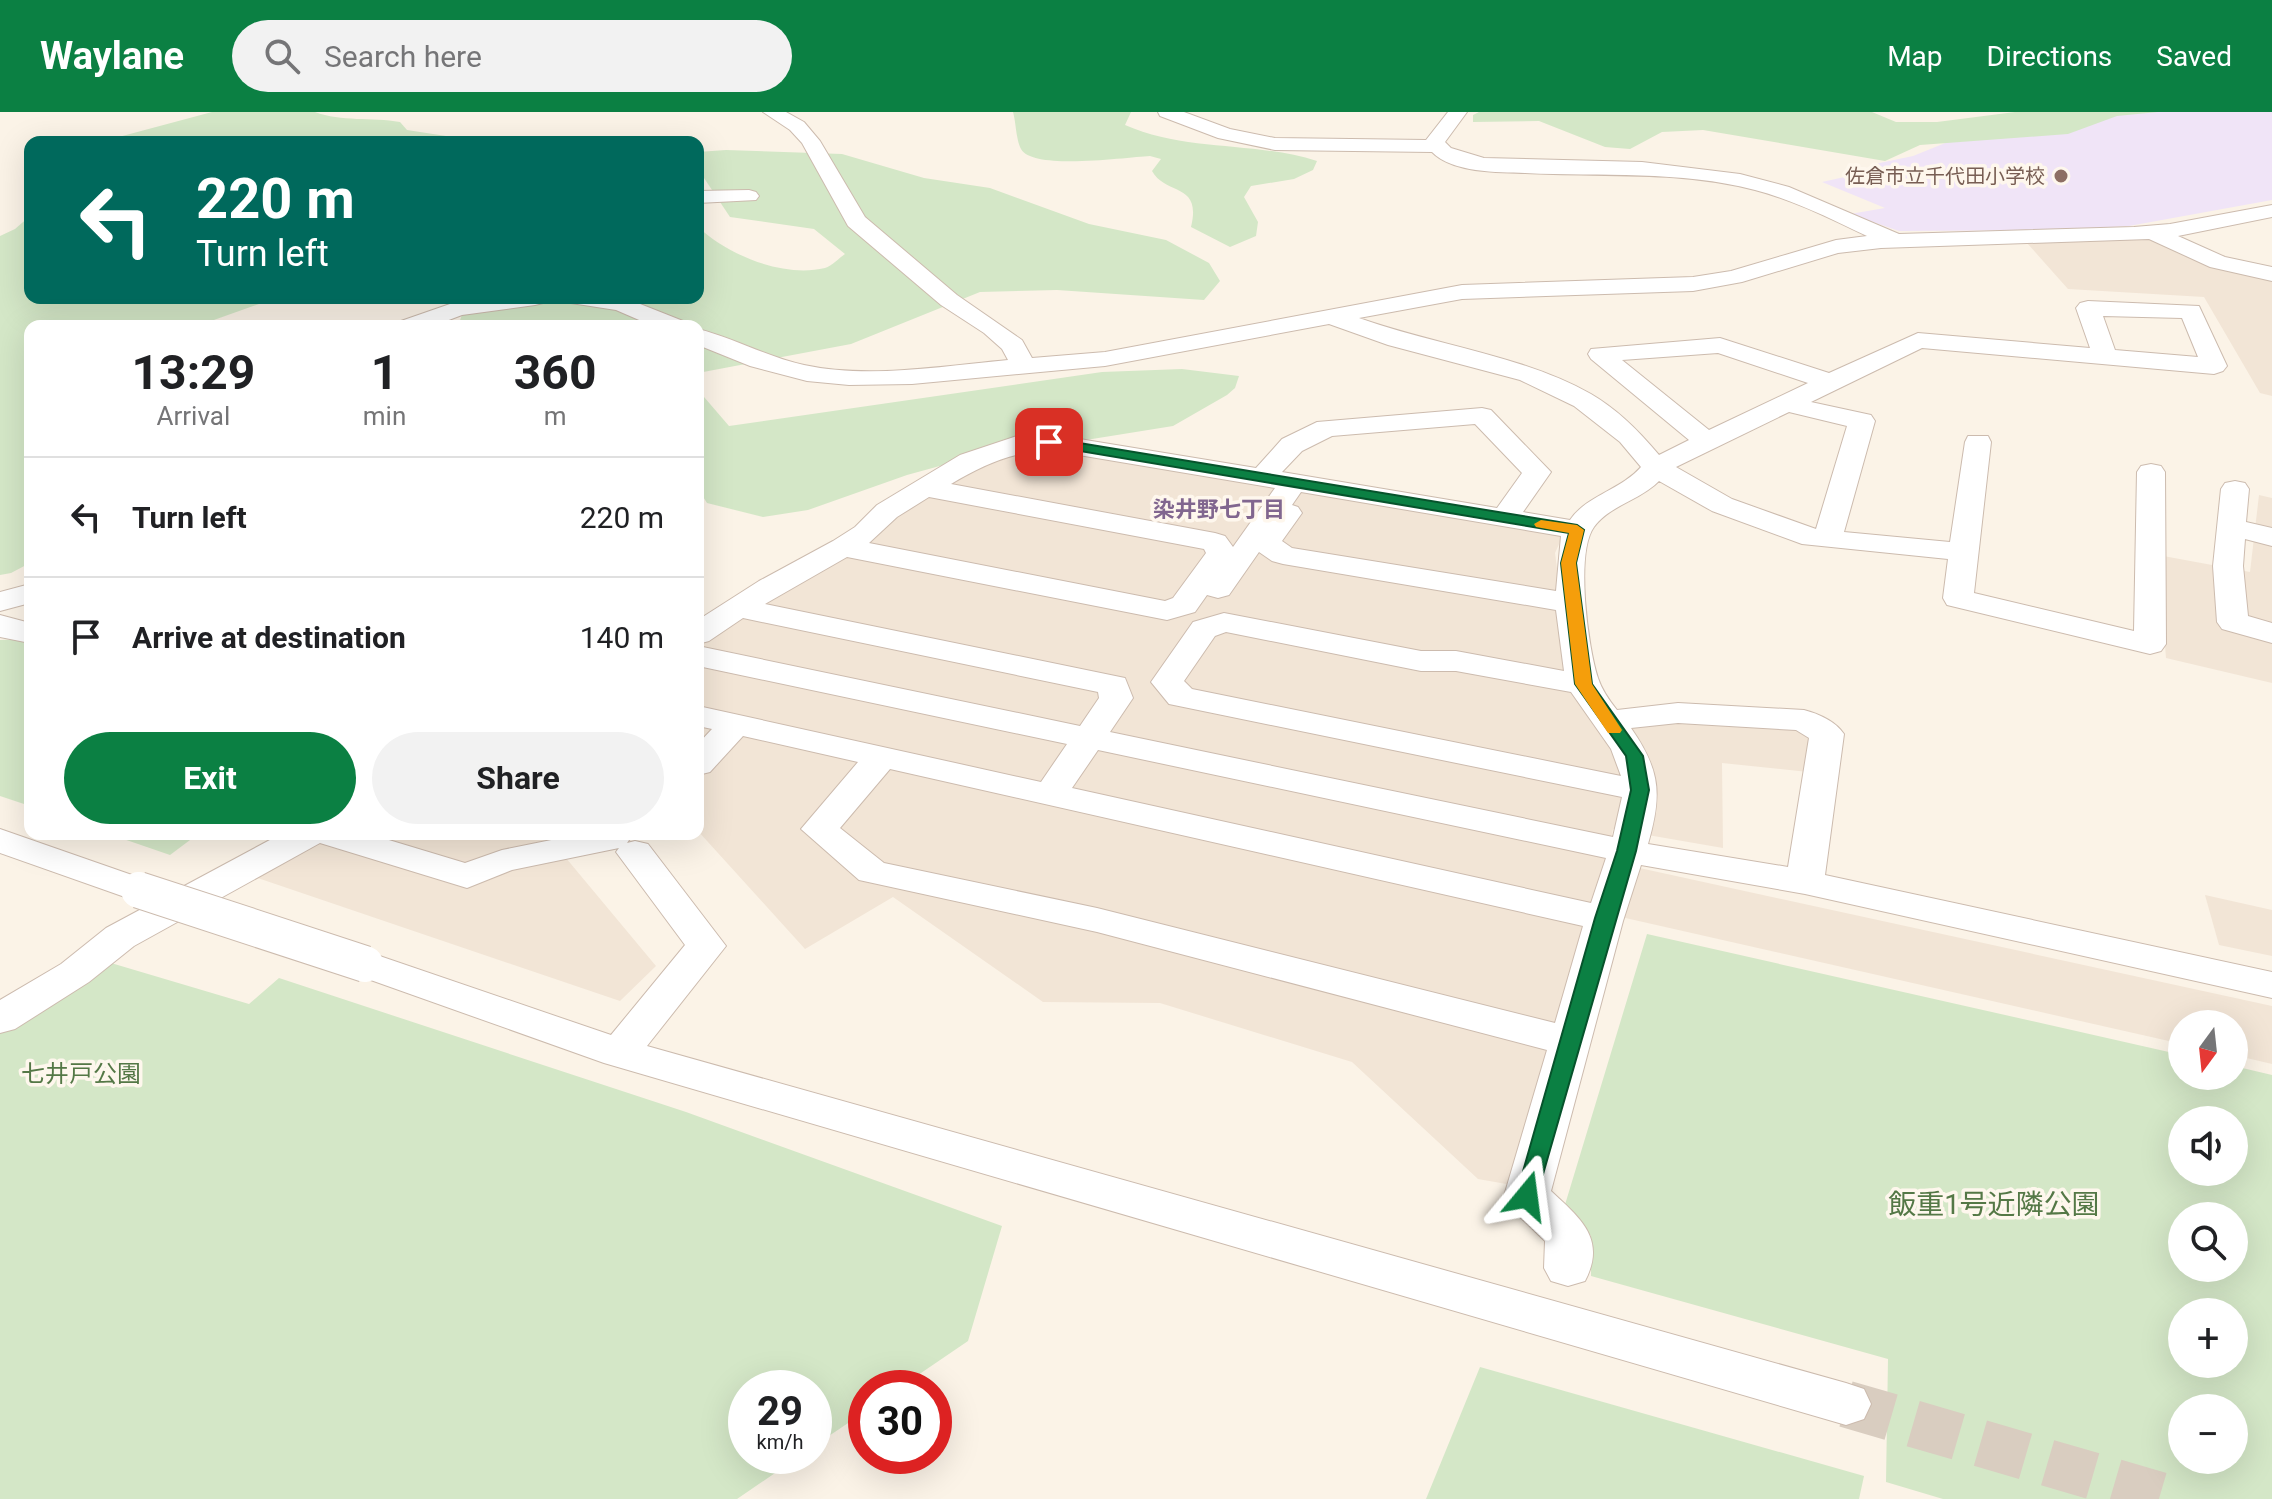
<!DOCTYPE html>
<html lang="en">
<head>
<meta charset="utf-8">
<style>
  :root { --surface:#fff; --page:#f2f2f2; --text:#202124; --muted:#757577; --line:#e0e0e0; --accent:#0b8043 }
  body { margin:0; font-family:Roboto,"Noto Sans JP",sans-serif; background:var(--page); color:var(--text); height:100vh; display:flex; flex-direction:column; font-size:30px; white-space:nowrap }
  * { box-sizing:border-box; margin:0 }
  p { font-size:26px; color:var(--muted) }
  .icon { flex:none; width:44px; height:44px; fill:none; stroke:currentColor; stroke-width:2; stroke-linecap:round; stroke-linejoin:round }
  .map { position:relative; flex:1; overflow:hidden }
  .drawer { position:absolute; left:24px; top:208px; width:680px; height:520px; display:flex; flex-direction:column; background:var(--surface); border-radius:16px; box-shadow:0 8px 32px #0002 }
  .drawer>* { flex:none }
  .top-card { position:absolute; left:24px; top:24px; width:680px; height:168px; border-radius:16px; box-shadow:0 8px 32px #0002; background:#00695c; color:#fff; overflow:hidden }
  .needle { width:52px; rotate:195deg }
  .tools { position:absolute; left:2168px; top:898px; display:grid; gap:16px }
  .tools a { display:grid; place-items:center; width:80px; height:80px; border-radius:50%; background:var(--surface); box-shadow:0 8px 32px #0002; font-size:40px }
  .speed { position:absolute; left:728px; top:1258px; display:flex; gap:16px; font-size:40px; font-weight:700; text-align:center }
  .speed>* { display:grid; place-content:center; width:104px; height:104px; border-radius:50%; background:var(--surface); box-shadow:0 8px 32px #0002; line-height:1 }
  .speed small { font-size:20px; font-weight:400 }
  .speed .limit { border:12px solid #d22; background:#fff; color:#111 }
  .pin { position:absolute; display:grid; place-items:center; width:68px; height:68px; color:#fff; margin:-34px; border-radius:16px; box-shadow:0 4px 12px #0006 }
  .me { position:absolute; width:88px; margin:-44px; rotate:16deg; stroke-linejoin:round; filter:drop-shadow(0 0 6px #0008) }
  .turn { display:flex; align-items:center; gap:28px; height:168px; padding:0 40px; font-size:36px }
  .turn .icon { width:104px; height:104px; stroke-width:2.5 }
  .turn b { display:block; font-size:56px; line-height:68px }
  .eta { display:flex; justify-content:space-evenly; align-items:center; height:136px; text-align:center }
  .eta b { font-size:48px; font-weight:700; line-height:56px }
  .primary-button { display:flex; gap:16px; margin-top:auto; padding:16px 40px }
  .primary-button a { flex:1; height:92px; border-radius:48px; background:var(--accent); color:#fff; font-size:32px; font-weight:700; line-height:92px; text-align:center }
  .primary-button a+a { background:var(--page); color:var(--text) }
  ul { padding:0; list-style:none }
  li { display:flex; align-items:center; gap:24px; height:120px; padding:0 40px; border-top:2px solid var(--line) }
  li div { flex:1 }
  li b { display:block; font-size:30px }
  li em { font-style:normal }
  header { display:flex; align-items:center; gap:48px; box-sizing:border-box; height:112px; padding:0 40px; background:var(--accent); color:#fff }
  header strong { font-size:38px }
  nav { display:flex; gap:44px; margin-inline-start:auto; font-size:28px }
  .search { width:560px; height:72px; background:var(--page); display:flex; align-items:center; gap:20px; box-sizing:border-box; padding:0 28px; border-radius:44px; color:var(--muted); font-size:30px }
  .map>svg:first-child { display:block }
  .residential { fill:#f2e5d6 }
  .education { fill:#f0e4f7 }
  .green { fill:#d4e7c7; fill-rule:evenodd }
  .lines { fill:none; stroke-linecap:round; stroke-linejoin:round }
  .minor-tunnel { stroke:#d9cdc0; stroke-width:47; stroke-dasharray:47 23; stroke-linecap:butt }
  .minor-casing { stroke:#ccbbae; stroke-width:2 }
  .minor { fill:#fff; fill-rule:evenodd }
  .minor-bridge-casing { stroke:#ccbbae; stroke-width:38; stroke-linecap:butt }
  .minor-bridge { stroke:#fff; stroke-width:36 }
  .route { fill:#0b8043; stroke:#07532c; stroke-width:2 }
  .slow { fill:#f59e0b }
  .education-dot { fill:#8d6e63; stroke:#fef7ed; stroke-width:3 }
  .labels { text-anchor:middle; stroke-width:7; stroke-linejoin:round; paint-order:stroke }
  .far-education-label { font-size:20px; fill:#785e54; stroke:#fef7ed; text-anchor:end }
  .far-neighbourhood-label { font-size:22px; font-weight:bold; fill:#81668f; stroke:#fef7ed }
  .park-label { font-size:24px; fill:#547846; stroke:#fef7ed }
  .near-park-label { font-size:28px; fill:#547846; stroke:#fef7ed }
</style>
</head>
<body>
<header>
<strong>Waylane</strong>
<div class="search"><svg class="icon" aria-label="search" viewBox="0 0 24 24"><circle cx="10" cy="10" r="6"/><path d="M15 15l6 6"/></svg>Search here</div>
<nav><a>Map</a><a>Directions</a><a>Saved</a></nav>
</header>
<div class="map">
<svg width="2272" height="1387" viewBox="0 0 2272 1387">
  <rect width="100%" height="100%" fill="#fbf3e7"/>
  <g class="residential">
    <polygon points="2153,126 2272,164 2272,284 2260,281 2204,185 2068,177 2027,131"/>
    <polygon points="1041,333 1564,421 1555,441 1571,563 1594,614 1666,611 1793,613 1815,629 1808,660 1722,651 1723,736 1613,717 1606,752 1512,1073 1478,1067 1352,950 1160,891 1043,890 893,785 805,837 698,719 698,531 895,402 1003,340"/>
    <polygon points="2259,383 2272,386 2272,571 2166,546 2158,443 2250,460"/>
    <polygon points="333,722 638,722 624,734 566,746 656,854 620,889 252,764"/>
    <polygon points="1635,755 2272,894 2272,952 2234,943 2234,912 2182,912 2182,932 1621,805"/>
    <polygon points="2205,783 2272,798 2272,844 2219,833"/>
  </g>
  <polygon class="education" points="2093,0 2272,0 2272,88 2129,114 2062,118 1899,119 1850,102 1885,96 1822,70 1876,58 1875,52 1913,44 1980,17"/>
  <g class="green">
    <path d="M212,0H315C341,10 372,5 400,10L407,18L485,30H100Z"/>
    <path d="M1013,0H1131L1125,13C1186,40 1254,29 1317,49L1313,58L1294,67L1251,74L1244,85L1258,110L1256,124L1230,135L1191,115C1202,70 1166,84 1152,59L1161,47L1150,44C1127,45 1033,59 1021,37C1016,28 1016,10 1013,0Z"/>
    <polygon points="1479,0 1872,0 1896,10 1937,10 2015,0 2158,0 2117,4 2068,22 1920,33 1885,49 1703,18 1662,20 1630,37 1605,35 1539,9 1473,10 1473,3"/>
    <path d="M726,38L842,42L924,66L990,76L1089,112L1166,128L1209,151L1220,169L1204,188L1057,178L980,180L851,232L698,261V214H458L468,186H698V115C728,143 783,166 825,156C832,154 839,146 845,142L814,117L730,105L698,57V40Z"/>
    <polygon points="30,104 30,186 276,186 197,214 30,214 30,451 11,461 0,463 0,124 15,117"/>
    <polygon points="1182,257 1239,264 1235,276 1227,283 1173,314 1061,332 998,338 907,363 808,398 763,405 707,391 698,377 698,278 729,314 1102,260"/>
    <polygon points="30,527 30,694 0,684 0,528"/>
    <polygon points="109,722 198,722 170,743"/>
    <path d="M1647,822L2182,943V964H2234V954L2272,963V1387H1943L1886,1370L1888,1247L1591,1164V1124L1564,1096ZM2182,1008H2234V1060H2182ZM2182,1104H2234V1156H2182ZM2182,1200H2234V1252H2182ZM2182,1296H2234V1348H2182Z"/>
    <polygon points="111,851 249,892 279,866 686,1000 1002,1114 968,1229 899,1276 866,1276 866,1299 814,1334 814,1276 746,1276 746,1344 800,1344 737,1387 0,1387 0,917"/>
    <polygon points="1480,1255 1864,1364 1859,1387 1426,1387"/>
  </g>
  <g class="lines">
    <polyline class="minor-tunnel" points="1846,1292 2172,1387"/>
    <g class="minor-casing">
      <g id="minor">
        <path d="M763,0H786L804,10L820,29L865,105L957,183L1022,228L1032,246L1105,240L1462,173L1693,165L1731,159L1836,128L1867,124C1831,107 1794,88 1755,78C1679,58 1602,65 1525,61C1497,60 1453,61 1432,40L1275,38L1218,26L1160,4L1158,0H1184L1230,17L1275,26L1426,28L1448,0H1467L1445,30L1451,36L1484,46L1642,50L1740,62L1789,75L1899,122L2134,115L2170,112L2272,93V105L2178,124L2225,145L2272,155V169L2210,155L2149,127L1881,136L1838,141L1742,170L1693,179L1462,187L1359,206C1434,233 1522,243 1591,282C1617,297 1640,320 1659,343L1689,328L1591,247L1588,242L1591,237L1720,226L1829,261L1918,221L2090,236L2076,196L2080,191L2088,189L2199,194L2227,254L2223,259L2214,262L1922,236L1811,290L1871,303L1875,309L1844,420L1950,430L1965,330L1968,324H1988L1991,330L1974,481L2134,519L2137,360L2141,354L2151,352L2161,354L2165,360L2166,532L2161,539L2150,542L1947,493L1943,486L1948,447L1802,432L1712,399L1659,369C1641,388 1610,393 1594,415C1575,441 1588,536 1598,566C1602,578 1609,588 1617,598L1678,591L1804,598C1819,602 1835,609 1844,622L1825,763L2272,860V886L1805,782L1641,753L1623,809L1551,1079C1580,1106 1607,1127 1585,1169L1568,1174L1551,1169L1544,1156L1545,1129L1511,1096L1504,1084L1547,938L1097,820L859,768L801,717L858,650L743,624L710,660L698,663V632L712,617L698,614V594L1041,670L1067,632L698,554V534L1080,614L1099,586L1098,580L743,506L709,529L698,532V508L759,469L833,429L855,415L877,393L960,343L1017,324L1049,322L1256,356L1282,327L1317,310L1482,296L1491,298L1551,360L1523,400L1570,408C1587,383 1621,378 1641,355L1620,330L1574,294L1520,268L1388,233L1329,212L1105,254L912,272L849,273L807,269L750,254L698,233V217C734,226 767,245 804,253C869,267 942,254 1008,248L1002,237L984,221L941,193L848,114L802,31L790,18ZM2103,204L2182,206L2198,245L2115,238ZM1718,241L1808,271L1709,318L1622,248ZM1789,300L1847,314L1816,417L1732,387L1676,355ZM1475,312L1522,361L1497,396L1282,360L1302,339L1332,324ZM1049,338L1275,376L1233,435L1225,424L1215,421L951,372C983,353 1012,340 1049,338ZM1301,380L1561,424L1556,479L1292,436L1282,429L1302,401L1298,395L1292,393ZM929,385L1204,437L1206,441L1173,486L1165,489L869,431L897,405ZM1259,440L1272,449L1283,452L1556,498L1564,559L1456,539H1421L1224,501L1193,510L1151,570L1169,592L1622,685L1613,725L1110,620L1133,586L1125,566L765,492L847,445L1167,508L1195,500L1207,483L1218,486L1229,483ZM1226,520L1421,559H1456L1571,580L1611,637L1621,664L1192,577L1184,569L1215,524ZM1678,611L1796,618L1809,626L1788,755L1648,732C1662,683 1661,659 1631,616ZM1098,638L1606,746L1591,791L1072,676ZM890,657L1583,814L1555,911L1097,796L884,751L840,716Z"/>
        <polygon points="749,78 756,80 759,84 756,88 698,91 698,79"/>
        <polygon points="485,186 547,186 543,191 535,193 462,203 433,214 398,214 401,209 450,192"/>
        <polygon points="567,186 625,186 683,209 686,214 653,214 616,198 571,191"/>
        <polygon points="2235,369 2245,371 2249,377 2246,410 2272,416 2272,434 2245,427 2243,454 2248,504 2272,511 2272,531 2222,517 2217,510 2213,454 2221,377 2225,371"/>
        <polygon points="30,472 30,491 0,499 0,480"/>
        <polygon points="0,503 30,511 30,531 0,525"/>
        <polygon points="0,717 152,770 158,778 152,786 139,790 0,741"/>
        <polygon points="281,722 369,722 465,751 502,738 581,722 633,722 627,731 635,729 648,732 726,834 647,934 1846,1271 1864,1277 1871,1292 1864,1307 1846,1313 604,951 351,861 345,852 351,843 365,839 611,923 685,833 616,740 619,736 512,758 467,776 320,731 134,834 89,870 15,917 0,921 0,888 61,852 106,816"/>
      </g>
    </g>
    <use href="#minor" class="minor"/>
    <g class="minor-bridge-casing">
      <polyline id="minor-bridge" points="139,778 365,852"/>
    </g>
    <use href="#minor-bridge" class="minor-bridge"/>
  </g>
  <polygon class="route" points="1049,326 1577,413 1584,418 1576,451 1592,572 1643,644 1649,678 1636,739 1535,1090 1527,1093 1519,1090 1516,1084 1595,806 1617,739 1631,678 1626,644 1575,572 1561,451 1569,421 1044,333 1044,327"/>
  <polygon class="slow" points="1541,408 1577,413 1584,418 1576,451 1592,572 1622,618 1620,621 1608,621 1575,572 1561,451 1569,421 1536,415 1534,412"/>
  <circle class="education-dot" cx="2061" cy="64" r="8"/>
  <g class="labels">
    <g class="far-education-label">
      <text x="2045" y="71">佐倉市立千代田小学校</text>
    </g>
    <g class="far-neighbourhood-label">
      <text x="1219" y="405">染井野七丁目</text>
    </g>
    <g class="park-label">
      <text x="81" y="970">七井戸公園</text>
    </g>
    <g class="near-park-label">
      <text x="1994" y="1102">飯重1号近隣公園</text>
    </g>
  </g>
</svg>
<div class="tools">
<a><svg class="needle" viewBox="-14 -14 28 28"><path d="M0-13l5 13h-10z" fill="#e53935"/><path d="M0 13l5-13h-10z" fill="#757577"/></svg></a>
<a><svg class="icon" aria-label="sound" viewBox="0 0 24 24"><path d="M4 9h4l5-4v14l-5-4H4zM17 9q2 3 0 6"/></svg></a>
<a><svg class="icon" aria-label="search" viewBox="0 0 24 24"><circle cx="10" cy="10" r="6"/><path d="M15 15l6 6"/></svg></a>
<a>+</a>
<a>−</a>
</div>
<div class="speed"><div>29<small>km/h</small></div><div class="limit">30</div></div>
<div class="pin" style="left:1049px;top:330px;background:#d93025"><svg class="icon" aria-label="arrive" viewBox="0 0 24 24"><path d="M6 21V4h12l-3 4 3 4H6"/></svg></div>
<svg class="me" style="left:1527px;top:1084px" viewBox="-20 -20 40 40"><path d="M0-17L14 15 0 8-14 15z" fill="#0b8043" stroke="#fff" stroke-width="4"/></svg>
<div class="top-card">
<div class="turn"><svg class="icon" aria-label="left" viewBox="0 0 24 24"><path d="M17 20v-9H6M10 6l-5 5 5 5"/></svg><div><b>220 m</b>Turn left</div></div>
</div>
<section class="drawer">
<div class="eta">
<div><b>13:29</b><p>Arrival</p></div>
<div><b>1</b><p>min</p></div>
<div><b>360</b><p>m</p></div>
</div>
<ul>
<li><svg class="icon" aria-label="left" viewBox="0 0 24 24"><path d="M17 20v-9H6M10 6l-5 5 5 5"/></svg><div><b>Turn left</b></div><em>220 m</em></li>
<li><svg class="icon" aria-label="arrive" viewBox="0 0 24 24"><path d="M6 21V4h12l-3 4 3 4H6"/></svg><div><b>Arrive at destination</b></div><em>140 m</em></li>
</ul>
<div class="primary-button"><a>Exit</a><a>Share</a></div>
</section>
</div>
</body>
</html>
